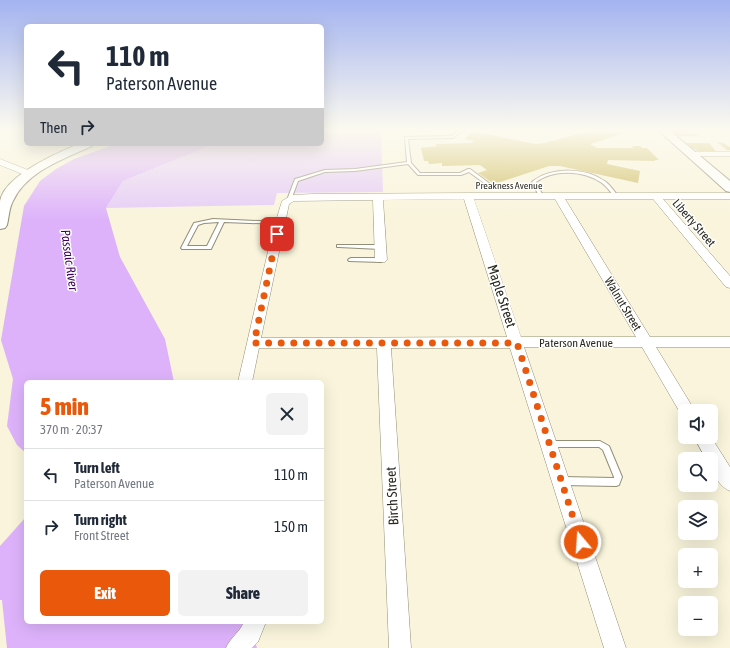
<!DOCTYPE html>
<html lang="en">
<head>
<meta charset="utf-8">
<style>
  :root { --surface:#fff; --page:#f2f2f3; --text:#1f2937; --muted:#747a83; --line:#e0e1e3; --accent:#ea580c }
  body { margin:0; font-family:"Asap Condensed",sans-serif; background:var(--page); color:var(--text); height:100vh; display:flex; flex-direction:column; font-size:15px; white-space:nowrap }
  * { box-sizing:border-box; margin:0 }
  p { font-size:13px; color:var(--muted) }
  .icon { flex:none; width:22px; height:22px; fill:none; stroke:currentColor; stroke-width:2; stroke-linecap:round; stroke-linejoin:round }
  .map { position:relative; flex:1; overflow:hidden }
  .details { position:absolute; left:24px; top:380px; width:300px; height:244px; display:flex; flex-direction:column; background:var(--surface); border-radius:6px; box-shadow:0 4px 16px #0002 }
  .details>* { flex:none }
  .banner { position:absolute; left:24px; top:24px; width:300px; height:122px; border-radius:6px; box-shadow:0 4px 16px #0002; background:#fff; color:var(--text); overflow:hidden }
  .buttons { position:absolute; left:678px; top:404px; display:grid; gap:8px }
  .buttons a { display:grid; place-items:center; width:40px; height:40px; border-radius:6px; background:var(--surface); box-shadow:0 4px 16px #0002; font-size:20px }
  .pin { position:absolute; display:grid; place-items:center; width:34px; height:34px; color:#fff; margin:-17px; border-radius:8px; box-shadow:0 2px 6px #0006 }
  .me { position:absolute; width:44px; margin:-22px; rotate:342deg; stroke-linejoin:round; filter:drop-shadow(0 0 3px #0008) }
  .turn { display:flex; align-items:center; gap:14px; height:84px; padding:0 16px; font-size:18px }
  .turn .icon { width:52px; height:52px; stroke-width:2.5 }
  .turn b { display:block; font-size:28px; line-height:34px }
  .then { display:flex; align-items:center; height:38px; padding:0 16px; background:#0003; gap:8px; font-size:15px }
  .round { display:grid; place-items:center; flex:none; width:42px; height:42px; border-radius:6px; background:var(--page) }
  .overview { display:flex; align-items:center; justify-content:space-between; height:68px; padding:0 16px }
  h1 { font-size:24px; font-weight:800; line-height:30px; color:var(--accent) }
  .action { display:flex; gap:8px; margin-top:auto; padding:8px 16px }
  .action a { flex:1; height:46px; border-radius:6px; background:var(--accent); color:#fff; font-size:16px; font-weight:800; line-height:46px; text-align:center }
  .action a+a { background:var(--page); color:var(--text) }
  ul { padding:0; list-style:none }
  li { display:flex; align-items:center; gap:12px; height:52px; padding:0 16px; border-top:1px solid var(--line) }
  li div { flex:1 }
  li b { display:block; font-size:15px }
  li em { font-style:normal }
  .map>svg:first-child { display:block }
  .green { fill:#e5ccf7 }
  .water { fill:#ddb2fb }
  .building { fill:#d0be67 }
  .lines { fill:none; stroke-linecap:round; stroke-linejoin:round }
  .lane-casing { stroke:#928e77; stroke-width:2 }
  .street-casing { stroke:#928e77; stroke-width:1 }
  .secondary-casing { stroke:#928e77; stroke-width:2 }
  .lane { fill:#fff; fill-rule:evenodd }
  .street { fill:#fff; fill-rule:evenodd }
  .secondary { fill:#fff; fill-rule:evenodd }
  .route { stroke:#ea580c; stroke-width:7; stroke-dasharray:0 12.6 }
  .labels { text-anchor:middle; stroke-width:3; stroke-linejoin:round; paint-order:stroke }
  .far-street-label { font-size:10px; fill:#2b291f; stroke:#fff }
  .street-label { font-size:12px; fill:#2b291f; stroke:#fff }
  .water-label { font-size:13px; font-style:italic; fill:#3f025b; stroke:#fff }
  .near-street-label { font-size:14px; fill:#2b291f; stroke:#fff }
</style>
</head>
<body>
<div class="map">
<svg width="730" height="648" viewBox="0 0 730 648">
  <rect width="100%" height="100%" fill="#f9f4db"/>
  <polygon class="green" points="322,130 381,130 383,192 277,193 274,205 106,208 123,181 214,144 322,144"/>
  <g class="water">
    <polygon points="116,144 214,144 123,181 106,208 120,257 165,339 174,382 26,382 26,453 17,445 7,426 13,379 1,340 24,206 40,181 56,169 74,159"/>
    <polygon points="26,514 26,622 249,622 257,648 7,648 2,600 0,600 0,546 25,518"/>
  </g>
  <g class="building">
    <polygon points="593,130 611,130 621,134 590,144 597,148 633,148 632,146 640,146 642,148 647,148 659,160 654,160 656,161 608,160 607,164 640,171 638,183 560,166 549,166 494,184 478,173 487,170 480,165 442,166 442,163 429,164 428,161 424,161 421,148 437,146 436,144 472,143 474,141 465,139 472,131 535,144 545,143"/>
    <polygon points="671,130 691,130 694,132 675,133"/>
    <polygon points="673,133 696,134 699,136 678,136"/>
    <polygon points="717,142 723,143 730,147 730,150 727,150"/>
    <polygon points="686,143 709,143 716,151 698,151 690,147"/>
  </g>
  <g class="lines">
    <g class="lane-casing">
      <g id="lane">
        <path d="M459,130H463L453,138L408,139L411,163L420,173H460L468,169H470L493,186H534L532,182L533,181C552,167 586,167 606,182C611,186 614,191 618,196L614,197C611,192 607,187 602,183C583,170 554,169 536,182L543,196L541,197L539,196L535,188H491L469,172L461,175H418L408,164L355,171L325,172L298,181L291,200L289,201L287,200L295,179L325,170L355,169L407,162L405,137L452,136Z"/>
        <path d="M213,219L280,222L282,223L280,224L224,222L211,249H182L181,248L194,223ZM219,222L207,246H187L198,225L204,223Z"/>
        <polygon points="337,245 380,245 383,247 380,249 339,247 337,247"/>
        <polygon points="351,258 381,258 384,260 381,262 349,261 348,260 349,259"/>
        <polygon points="550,441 600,441 609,446 622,477 619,485 616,486 562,485 559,484 558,481 559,478 562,477 614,478 614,477 603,450 599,447 550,447 547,446 546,444 547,442"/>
      </g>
    </g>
    <g class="street-casing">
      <g id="street">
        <polygon points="689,152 730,152 730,156 689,156 688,154"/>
        <polygon points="0,159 33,172 34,174 33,176 27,176 0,165"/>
        <path d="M468,193H730V199H663L730,276V288L726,287L653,199H565L650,337H730V347H656L695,411H685V417L682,416L642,347H524L626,648H604L510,348H391L411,648H389L377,348H259L252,382H238L272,234L282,201L292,195L313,194ZM464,199L507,337L261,338L289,204L294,201L373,200L375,260L377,262H385L387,260L383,200ZM474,199H555L636,337H521Z"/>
        <path d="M694,437H711L730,467V491C719,487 711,471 711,459H706Z"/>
        <path d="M244,622H266L258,642L252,648H226C230,638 240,632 244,622Z"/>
      </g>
    </g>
    <g class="secondary-casing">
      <g id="secondary">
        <polygon points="658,130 669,130 730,181 730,192 726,191"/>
        <path d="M79,144H93L92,146C64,159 27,171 13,201C9,208 9,217 7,225L5,228L0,229C0,220 0,210 0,201C5,175 57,153 79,144Z"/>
      </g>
    </g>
    <use href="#lane" class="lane"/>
    <use href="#street" class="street"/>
    <use href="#secondary" class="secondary"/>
  </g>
  <linearGradient id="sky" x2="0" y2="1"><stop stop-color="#a3b3f0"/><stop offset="0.59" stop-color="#fcfaef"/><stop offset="1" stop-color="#fcfaef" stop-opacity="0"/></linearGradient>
  <rect width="730" height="220" fill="url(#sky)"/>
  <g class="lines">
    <polyline class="route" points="277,234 254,343 517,343 581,542"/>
  </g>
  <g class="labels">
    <g class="far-street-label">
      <text x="509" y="189">Preakness Avenue</text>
    </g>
    <g class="street-label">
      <text transform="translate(694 223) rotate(49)" y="4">Liberty Street</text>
      <text transform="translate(623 304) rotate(59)" y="4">Walnut Street</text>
      <text x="576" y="347">Paterson Avenue</text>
    </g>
    <g class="water-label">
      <text transform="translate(70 260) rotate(82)" y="5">Passaic River</text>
    </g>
    <g class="near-street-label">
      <text transform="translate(502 296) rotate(72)" y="5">Maple Street</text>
      <text transform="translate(392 496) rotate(-93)" y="5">Birch Street</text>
    </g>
  </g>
</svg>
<div class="buttons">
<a><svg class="icon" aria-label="sound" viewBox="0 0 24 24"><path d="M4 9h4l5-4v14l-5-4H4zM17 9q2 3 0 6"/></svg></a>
<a><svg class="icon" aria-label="search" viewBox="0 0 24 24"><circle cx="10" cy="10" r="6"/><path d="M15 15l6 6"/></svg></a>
<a><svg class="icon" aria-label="layers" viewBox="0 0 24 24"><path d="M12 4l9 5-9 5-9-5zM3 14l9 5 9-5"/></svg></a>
<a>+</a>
<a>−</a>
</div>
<div class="pin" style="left:277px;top:234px;background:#d93025"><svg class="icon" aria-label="arrive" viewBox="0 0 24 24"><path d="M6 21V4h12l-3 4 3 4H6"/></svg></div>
<svg class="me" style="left:581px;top:542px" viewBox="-20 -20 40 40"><circle r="17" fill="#ea580c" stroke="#fff" stroke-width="3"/><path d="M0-11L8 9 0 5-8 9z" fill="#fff"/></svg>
<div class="banner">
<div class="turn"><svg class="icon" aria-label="left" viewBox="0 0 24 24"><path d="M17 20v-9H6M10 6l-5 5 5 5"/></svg><div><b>110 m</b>Paterson Avenue</div></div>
<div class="then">Then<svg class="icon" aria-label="right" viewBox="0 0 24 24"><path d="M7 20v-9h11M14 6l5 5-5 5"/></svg></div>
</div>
<section class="details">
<div class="overview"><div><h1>5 min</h1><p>370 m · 20:37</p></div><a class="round"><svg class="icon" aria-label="close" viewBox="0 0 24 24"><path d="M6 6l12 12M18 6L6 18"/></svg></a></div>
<ul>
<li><svg class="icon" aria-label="left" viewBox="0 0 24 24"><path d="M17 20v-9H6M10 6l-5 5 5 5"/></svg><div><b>Turn left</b><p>Paterson Avenue</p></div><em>110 m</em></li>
<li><svg class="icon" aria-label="right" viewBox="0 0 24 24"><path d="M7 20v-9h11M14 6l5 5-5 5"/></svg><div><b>Turn right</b><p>Front Street</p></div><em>150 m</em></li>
</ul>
<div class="action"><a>Exit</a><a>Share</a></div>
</section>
</div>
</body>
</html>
